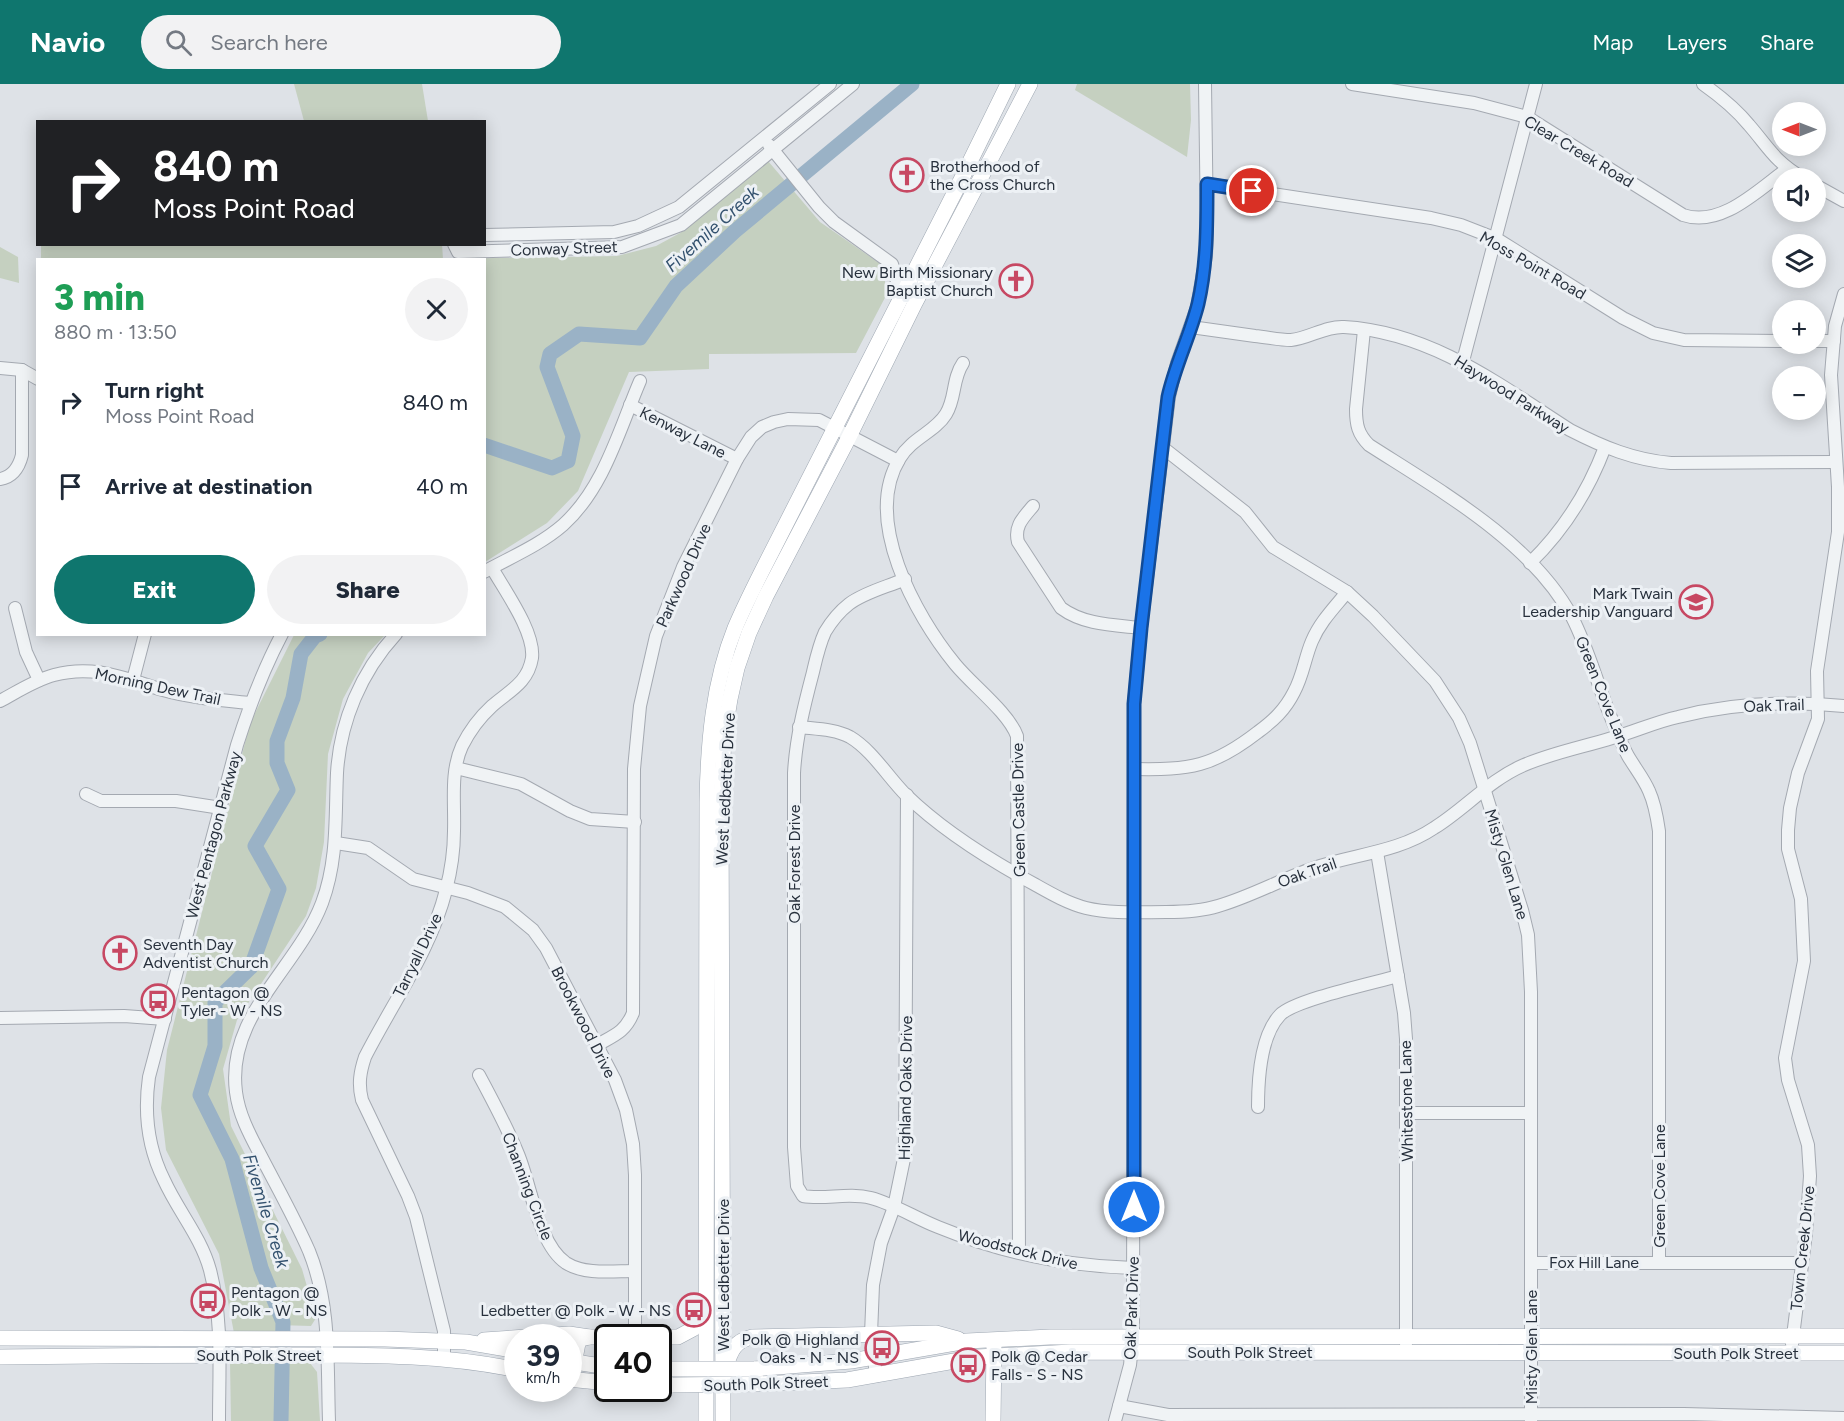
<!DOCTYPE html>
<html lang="en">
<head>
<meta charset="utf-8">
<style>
  :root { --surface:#fff; --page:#f2f2f3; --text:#1f2937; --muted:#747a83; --accent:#0f766e }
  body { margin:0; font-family:Figtree,sans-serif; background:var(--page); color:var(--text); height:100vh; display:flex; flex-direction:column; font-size:22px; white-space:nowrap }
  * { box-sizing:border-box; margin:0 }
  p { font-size:20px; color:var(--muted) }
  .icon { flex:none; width:33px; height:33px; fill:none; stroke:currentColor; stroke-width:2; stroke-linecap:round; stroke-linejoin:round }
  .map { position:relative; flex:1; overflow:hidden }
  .sheet { position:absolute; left:36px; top:174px; width:450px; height:378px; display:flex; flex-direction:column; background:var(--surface); border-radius:0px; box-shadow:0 3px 15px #0003 }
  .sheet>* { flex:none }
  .hud { position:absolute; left:36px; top:36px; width:450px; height:126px; border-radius:0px; box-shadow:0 3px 15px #0003; background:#202124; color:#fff; overflow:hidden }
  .needle { width:39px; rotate:270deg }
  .buttons { position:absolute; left:1772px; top:18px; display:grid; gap:12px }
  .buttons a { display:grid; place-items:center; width:54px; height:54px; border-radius:50%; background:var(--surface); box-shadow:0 3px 15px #0003; font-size:30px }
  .speed { position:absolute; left:504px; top:1240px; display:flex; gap:12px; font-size:30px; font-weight:700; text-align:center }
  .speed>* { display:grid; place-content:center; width:78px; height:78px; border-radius:50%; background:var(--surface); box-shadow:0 3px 15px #0003; line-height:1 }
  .speed small { font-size:15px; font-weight:400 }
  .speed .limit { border:3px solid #111; border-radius:9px; background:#fff; color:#111 }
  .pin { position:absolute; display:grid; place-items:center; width:51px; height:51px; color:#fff; margin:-26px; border:3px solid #fff; border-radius:50%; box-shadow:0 2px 6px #0007 }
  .me { position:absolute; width:66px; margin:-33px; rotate:0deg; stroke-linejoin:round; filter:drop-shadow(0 0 4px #0008) }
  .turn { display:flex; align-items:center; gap:21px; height:126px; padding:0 18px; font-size:27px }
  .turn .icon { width:78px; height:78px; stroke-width:2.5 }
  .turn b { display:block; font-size:42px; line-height:51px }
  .round { display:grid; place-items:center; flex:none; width:63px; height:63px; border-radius:32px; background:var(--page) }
  .headline { display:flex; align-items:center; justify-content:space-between; height:102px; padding:0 18px }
  h1 { font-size:36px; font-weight:800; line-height:45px; color:#1e9e55 }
  .primary-button { display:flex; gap:12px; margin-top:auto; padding:12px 18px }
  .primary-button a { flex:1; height:69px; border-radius:36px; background:var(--accent); color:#fff; font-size:24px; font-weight:800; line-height:69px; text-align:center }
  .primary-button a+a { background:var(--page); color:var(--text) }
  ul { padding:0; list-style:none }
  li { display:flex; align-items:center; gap:18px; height:84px; padding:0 18px }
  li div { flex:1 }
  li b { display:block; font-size:22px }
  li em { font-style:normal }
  header { display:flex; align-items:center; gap:36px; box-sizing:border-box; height:84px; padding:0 30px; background:var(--accent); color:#fff }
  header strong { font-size:28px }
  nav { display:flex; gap:33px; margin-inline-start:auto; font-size:21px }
  .search { width:420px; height:54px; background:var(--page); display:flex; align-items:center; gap:15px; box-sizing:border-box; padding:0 21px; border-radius:33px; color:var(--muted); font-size:22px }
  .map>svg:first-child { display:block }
  .green { fill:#c5d0c0 }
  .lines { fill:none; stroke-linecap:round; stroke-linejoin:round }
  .river { stroke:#9ab2c6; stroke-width:15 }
  .minor-casing { stroke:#a4a9b1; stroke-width:14 }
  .major-casing { stroke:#9ea7b2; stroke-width:16 }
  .minor { stroke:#f0f3f5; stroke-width:12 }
  .major { stroke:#fff; stroke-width:15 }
  .major-bridge-casing { stroke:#9ea7b2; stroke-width:16; stroke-linecap:butt }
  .major-bridge { stroke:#fff; stroke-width:15 }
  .route-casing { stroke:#114b97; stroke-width:15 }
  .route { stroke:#1a73e8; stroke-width:10 }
  .labels { text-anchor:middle; stroke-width:6; stroke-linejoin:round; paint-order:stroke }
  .street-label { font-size:16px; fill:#28313d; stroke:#edf1f5 }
  .poi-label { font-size:16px; fill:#28313d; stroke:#edf1f5; text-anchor:start }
  .water-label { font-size:18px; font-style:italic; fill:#34526f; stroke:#edf1f5 }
</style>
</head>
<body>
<header>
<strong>Navio</strong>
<div class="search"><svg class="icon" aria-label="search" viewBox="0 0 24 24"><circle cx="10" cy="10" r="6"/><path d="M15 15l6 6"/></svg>Search here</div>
<nav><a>Map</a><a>Layers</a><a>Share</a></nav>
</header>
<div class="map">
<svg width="1844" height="1337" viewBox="0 0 1844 1337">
  <rect width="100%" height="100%" fill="#dee2e7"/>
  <g class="green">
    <polygon points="294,0 422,0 428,37 304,37"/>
    <polygon points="1077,0 1190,0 1191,36 1187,73 1075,6"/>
    <polygon points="768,77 820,138 885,183 885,204 889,206 856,269 709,270 709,285 629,288 578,407 547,439 485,478 484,176 41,176 41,160 442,160 443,175 617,172 656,162 680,149"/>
    <polygon points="0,163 18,173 19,199 0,194"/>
    <polygon points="294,551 385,551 368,569 343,615 328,670 324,758 316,804 306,832 237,936 223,985 231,1042 302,1185 316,1234 311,1242 277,1241 280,1249 234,1249 219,1170 166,1066 161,1024 167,966 250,639"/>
    <polygon points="230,1277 310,1279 317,1288 320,1337 231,1337"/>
  </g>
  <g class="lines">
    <g class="river">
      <polyline points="484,361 552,384 568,377 573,352 547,283 550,270 579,250 640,254 676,202 735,147 912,0"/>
      <polyline points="281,1337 283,1238 261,1184 232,1075 200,1011 215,962 215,918 251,883 279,805 255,762 288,706 277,679 277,657 293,614 301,570 315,552 320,550"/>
    </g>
    <g class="minor-casing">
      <g id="minor">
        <path d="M1352,0L1474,19L1527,33L1683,131C1721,144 1758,106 1787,85"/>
        <path d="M1703,0C1720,12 1736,25 1749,41C1769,64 1775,78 1803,94"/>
        <polyline points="769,61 819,123 834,138 892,180 901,212"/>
        <polyline points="1207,100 1431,134 1461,141 1497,155 1623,234 1653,249 1684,256 1782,257"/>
        <polyline points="1815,101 1844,117"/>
        <polyline points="484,151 614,148 638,142 679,123 830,0"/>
        <polyline points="454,160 458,168 622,163 681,141 853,0"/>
        <path d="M1191,243C1212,246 1234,249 1255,252C1267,253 1279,256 1291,256C1310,254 1325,242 1344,243C1431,248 1500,301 1570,346C1603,363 1634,376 1671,379L1835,378"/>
        <path d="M1364,246L1356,325C1356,341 1358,350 1369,361C1439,406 1532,458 1572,533C1590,568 1599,607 1615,643C1619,653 1623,663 1628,672C1635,684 1644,695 1649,707C1655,720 1657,733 1659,747V1178"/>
        <polyline points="1815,257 1834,257"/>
        <polyline points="1463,277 1536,0"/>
        <path d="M963,279C952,295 956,314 946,330C935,348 912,354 900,374C862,435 915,531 955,580C972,601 1008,628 1017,652L1019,1168"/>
        <polyline points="0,284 22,286 38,295"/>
        <polyline points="630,321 737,375"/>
        <polyline points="1162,363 1245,428 1273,463 1347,508 1373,532 1435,597 1459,634 1470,659 1522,826 1528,851 1531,908 1531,1337"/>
        <path d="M0,395C13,393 19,383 22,371V286"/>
        <path d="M1033,422C1023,434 1014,442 1018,458L1061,524C1084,541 1114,541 1141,544"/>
        <path d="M1530,479C1564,446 1588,408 1605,363"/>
        <path d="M484,488C511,473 540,461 563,441C604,404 619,346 640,297"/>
        <path d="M905,495C887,503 865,508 849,520C840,527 831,538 825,548C819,561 816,575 813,588C804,622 796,654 794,689V1063L797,1102L803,1112C825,1116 848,1108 871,1114C894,1120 915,1134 938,1143C999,1168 1067,1182 1133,1184"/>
        <polyline points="15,524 26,568 39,596"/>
        <polyline points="133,596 145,550"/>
        <path d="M0,617C17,608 35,596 54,591C95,580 125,595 163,606C191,614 221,616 250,619"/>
        <path d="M799,643C816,645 835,645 850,653C872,666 888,693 906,711C943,747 988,775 1034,800C1050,809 1067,819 1086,824C1111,830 1141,828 1166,828C1184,828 1202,827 1218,822C1253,812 1285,793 1320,782C1358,770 1400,767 1434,744C1465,725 1489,696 1524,681C1552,669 1583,663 1612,654C1634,648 1655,638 1678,633C1732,619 1789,617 1844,622"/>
        <polyline points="456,684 521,700 570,727 590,735 635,738"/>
        <path d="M1134,685C1190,686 1213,683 1258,648C1273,637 1285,626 1294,608C1303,592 1305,573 1312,557C1320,538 1334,524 1347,508"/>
        <polyline points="86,710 101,717 176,717 221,724"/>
        <polyline points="336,759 368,764 413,795 468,809 505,823 533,846 546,864 615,996 626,1026 633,1060 635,1091 635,1253"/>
        <polyline points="1377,768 1404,929 1406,955 1406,1260"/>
        <polyline points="0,934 124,932 165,935"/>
        <path d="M597,961C615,951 625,948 633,929L634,685L640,622L656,552L683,483L737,375L751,353L762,343L774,338L788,335L819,336L898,377"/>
        <path d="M479,991C493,1017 507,1043 518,1070C531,1101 538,1160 566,1179C585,1191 613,1187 634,1187"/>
        <path d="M1258,1023C1258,996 1260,952 1280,931C1294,916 1374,899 1398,892"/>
        <polyline points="1407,1029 1531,1029"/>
        <polyline points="1531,1179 1802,1179"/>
        <polyline points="1792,1260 1806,1149 1810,1092 1808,1061 1788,996 1785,974 1804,877 1801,815 1788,765 1788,746 1790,724 1798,689 1818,635 1817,587 1838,448 1838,403 1831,291 1835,242 1844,210"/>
        <path d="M444,1274V1247L416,1133L408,1112L362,1016C358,1000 360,988 365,973C393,918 431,866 446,806C451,787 454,766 454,747C455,719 450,688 462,662C470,646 480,633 492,622C509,607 528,599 532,574C535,548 505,507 492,484"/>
        <polyline points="876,1292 871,1250 873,1201 881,1159 894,1123 905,1070 907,711"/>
        <polyline points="1119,1322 1168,1331 1684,1330 1844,1334"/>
        <path d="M219,1337C219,1286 223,1236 210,1186C201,1153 178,1127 164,1096C148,1064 144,1028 149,993L237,661C249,623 263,586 282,550"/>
        <path d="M329,1337C327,1280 331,1221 309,1167C295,1135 278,1105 262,1074C251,1053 239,1032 236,1008C226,931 297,885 322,819C338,776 335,734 337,689C340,638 361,588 396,550"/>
        <polyline points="1115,1337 1130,1281 1133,1252 1134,620 1141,544 1169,313 1177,279 1197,223 1206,172 1207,145 1205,0"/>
      </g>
    </g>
    <g class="major-casing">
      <g id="major">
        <polyline points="0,1254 385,1255 466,1258 518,1267"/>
        <polyline points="484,1256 569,1250 589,1253 678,1253 693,1245 704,1226"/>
        <path d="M0,1273C96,1272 191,1271 287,1271C364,1271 441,1270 518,1286"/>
        <polyline points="568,1277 608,1283"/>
        <path d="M726,1282C731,1266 735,1257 752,1253L936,1249L958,1255"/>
        <polyline points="658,1285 672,1285"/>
        <polyline points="754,1285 851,1277 967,1257 1050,1253 1844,1252"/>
        <polyline points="568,1295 608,1299"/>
        <polyline points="571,1296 578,1259 581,1255 589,1253"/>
        <polyline points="754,1300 847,1296 977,1273 1071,1268 1844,1269"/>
        <polyline points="658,1301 673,1301"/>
        <path d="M706,1337L707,718C708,659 713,599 735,544C743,525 752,507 761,489L961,96L1008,0"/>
        <polyline points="723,1337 721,718 724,652 730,615 737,584 749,549 766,512 846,359 915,219 1030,0"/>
        <polyline points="993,1337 994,1262"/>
      </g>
    </g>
    <use href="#minor" class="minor"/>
    <use href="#major" class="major"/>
    <g class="major-bridge-casing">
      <g id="major-bridge">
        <polyline points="672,1285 754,1285"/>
        <polyline points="673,1301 754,1300"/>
      </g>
    </g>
    <use href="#major-bridge" class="major-bridge"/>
  </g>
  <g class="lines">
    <g class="route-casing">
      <path id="route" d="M1134,1123V620L1141,544L1168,313C1175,281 1190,252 1198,220C1207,181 1207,141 1207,100L1252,107"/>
    </g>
    <use href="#route" class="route"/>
  </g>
  <defs>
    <g id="church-ring" transform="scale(1.725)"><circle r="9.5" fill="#edf1f5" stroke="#c74863" stroke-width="1.5"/><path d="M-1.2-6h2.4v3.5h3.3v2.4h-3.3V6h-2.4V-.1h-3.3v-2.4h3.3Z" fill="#c74863"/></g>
    <g id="school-ring" transform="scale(1.725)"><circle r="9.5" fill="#edf1f5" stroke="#c74863" stroke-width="1.5"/><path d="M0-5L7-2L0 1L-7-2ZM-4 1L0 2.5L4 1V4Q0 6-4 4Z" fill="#c74863"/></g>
    <g id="bus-ring" transform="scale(1.725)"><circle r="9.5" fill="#edf1f5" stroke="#c74863" stroke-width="1.5"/><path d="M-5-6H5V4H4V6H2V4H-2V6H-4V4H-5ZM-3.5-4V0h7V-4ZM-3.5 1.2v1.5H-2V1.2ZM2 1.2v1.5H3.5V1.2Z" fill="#c74863"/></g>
  </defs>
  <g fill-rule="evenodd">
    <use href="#church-ring" x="907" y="91"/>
    <use href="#church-ring" x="1016" y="197"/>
    <use href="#school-ring" x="1696" y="518"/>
    <use href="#church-ring" x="120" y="869"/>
    <use href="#bus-ring" x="158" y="917"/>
    <use href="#bus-ring" x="208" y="1217"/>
    <use href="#bus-ring" x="694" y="1226"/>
    <use href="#bus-ring" x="882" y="1264"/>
    <use href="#bus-ring" x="968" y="1281"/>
  </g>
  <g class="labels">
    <g class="street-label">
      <text transform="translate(1579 67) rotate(31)" y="6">Clear Creek Road</text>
      <text transform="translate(564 164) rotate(-2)" y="6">Conway Street</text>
      <text transform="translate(1533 181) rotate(30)" y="6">Moss Point Road</text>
      <text transform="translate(1512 310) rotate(32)" y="6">Haywood Parkway</text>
      <text transform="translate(683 348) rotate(27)" y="6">Kenway Lane</text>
      <text transform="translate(683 491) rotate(-66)" y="6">Parkwood Drive</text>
      <text transform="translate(158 602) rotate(12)" y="6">Morning Dew Trail</text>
      <text transform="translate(1604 610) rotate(68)" y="6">Green Cove Lane</text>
      <text transform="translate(1774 621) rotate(-2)" y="6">Oak Trail</text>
      <text transform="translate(725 705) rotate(-87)" y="6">West Ledbetter Drive</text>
      <text transform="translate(1018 726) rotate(-91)" y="6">Green Castle Drive</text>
      <text transform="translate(213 751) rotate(-75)" y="6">West Pentagon Parkway</text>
      <text transform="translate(794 780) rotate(-90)" y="6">Oak Forest Drive</text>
      <text transform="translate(1507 780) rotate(73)" y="6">Misty Glen Lane</text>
      <text transform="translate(1307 788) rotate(-19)" y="6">Oak Trail</text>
      <text transform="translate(417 871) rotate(-64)" y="6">Tarryall Drive</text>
      <text transform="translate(584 938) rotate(63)" y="6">Brookwood Drive</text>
      <text transform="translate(905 1004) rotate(-89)" y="6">Highland Oaks Drive</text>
      <text transform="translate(1406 1017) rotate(-91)" y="6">Whitestone Lane</text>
      <text transform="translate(528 1102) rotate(69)" y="6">Channing Circle</text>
      <text transform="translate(1659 1102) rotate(-90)" y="6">Green Cove Lane</text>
      <text transform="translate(1802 1164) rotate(-84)" y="6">Town Creek Drive</text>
      <text transform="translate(1018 1165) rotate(14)" y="6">Woodstock Drive</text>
      <text x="1594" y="1184">Fox Hill Lane</text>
      <text transform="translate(723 1191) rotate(-90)" y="6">West Ledbetter Drive</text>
      <text transform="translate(1131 1224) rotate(-88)" y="6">Oak Park Drive</text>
      <text transform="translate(1531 1263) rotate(-90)" y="6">Misty Glen Lane</text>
      <text x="1250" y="1274">South Polk Street</text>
      <text x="1736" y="1275">South Polk Street</text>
      <text x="259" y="1277">South Polk Street</text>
      <text transform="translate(766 1299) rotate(-2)" y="6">South Polk Street</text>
    </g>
    <g class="poi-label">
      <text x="930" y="88">Brotherhood of<tspan x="930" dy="18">the Cross Church</tspan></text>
      <text x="993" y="194" text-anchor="end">New Birth Missionary<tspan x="993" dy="18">Baptist Church</tspan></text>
      <text x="1673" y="515" text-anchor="end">Mark Twain<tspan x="1673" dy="18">Leadership Vanguard</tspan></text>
      <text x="143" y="866">Seventh Day<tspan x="143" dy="18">Adventist Church</tspan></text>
      <text x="181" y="914">Pentagon @<tspan x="181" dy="18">Tyler - W - NS</tspan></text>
      <text x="231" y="1214">Pentagon @<tspan x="231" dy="18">Polk - W - NS</tspan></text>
      <text x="671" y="1232" text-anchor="end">Ledbetter @ Polk - W - NS</text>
      <text x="859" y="1261" text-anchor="end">Polk @ Highland<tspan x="859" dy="18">Oaks - N - NS</tspan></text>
      <text x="991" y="1278">Polk @ Cedar<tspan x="991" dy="18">Falls - S - NS</tspan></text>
    </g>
    <g class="water-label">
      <text transform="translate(712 145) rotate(-42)" y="6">Fivemile Creek</text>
      <text transform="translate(266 1127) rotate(73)" y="6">Fivemile Creek</text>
    </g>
  </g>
</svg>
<div class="buttons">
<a><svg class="needle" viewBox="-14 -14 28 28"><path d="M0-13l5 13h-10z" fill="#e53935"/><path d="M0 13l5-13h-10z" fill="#747a83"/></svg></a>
<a><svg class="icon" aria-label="sound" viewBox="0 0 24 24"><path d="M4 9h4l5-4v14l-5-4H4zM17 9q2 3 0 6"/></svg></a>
<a><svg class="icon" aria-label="layers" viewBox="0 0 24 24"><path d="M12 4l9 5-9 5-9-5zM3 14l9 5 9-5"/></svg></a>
<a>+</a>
<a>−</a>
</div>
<div class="speed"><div>39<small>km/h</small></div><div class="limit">40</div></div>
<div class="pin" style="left:1252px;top:107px;background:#d93025"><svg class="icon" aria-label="arrive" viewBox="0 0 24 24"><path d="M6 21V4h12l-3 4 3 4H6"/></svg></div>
<svg class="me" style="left:1134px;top:1123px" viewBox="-20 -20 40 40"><circle r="17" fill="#1a73e8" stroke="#fff" stroke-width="3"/><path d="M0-11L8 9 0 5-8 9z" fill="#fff"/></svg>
<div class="hud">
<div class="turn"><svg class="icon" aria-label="right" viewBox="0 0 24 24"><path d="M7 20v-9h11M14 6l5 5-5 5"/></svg><div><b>840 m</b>Moss Point Road</div></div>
</div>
<section class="sheet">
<div class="headline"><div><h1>3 min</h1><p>880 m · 13:50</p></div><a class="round"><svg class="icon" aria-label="close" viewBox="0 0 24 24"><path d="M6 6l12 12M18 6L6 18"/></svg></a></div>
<ul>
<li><svg class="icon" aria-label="right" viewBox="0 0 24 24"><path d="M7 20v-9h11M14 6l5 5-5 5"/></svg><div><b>Turn right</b><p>Moss Point Road</p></div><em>840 m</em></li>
<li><svg class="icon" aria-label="arrive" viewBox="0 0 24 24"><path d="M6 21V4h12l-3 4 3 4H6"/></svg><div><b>Arrive at destination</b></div><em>40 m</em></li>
</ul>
<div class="primary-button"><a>Exit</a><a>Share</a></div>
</section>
</div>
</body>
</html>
